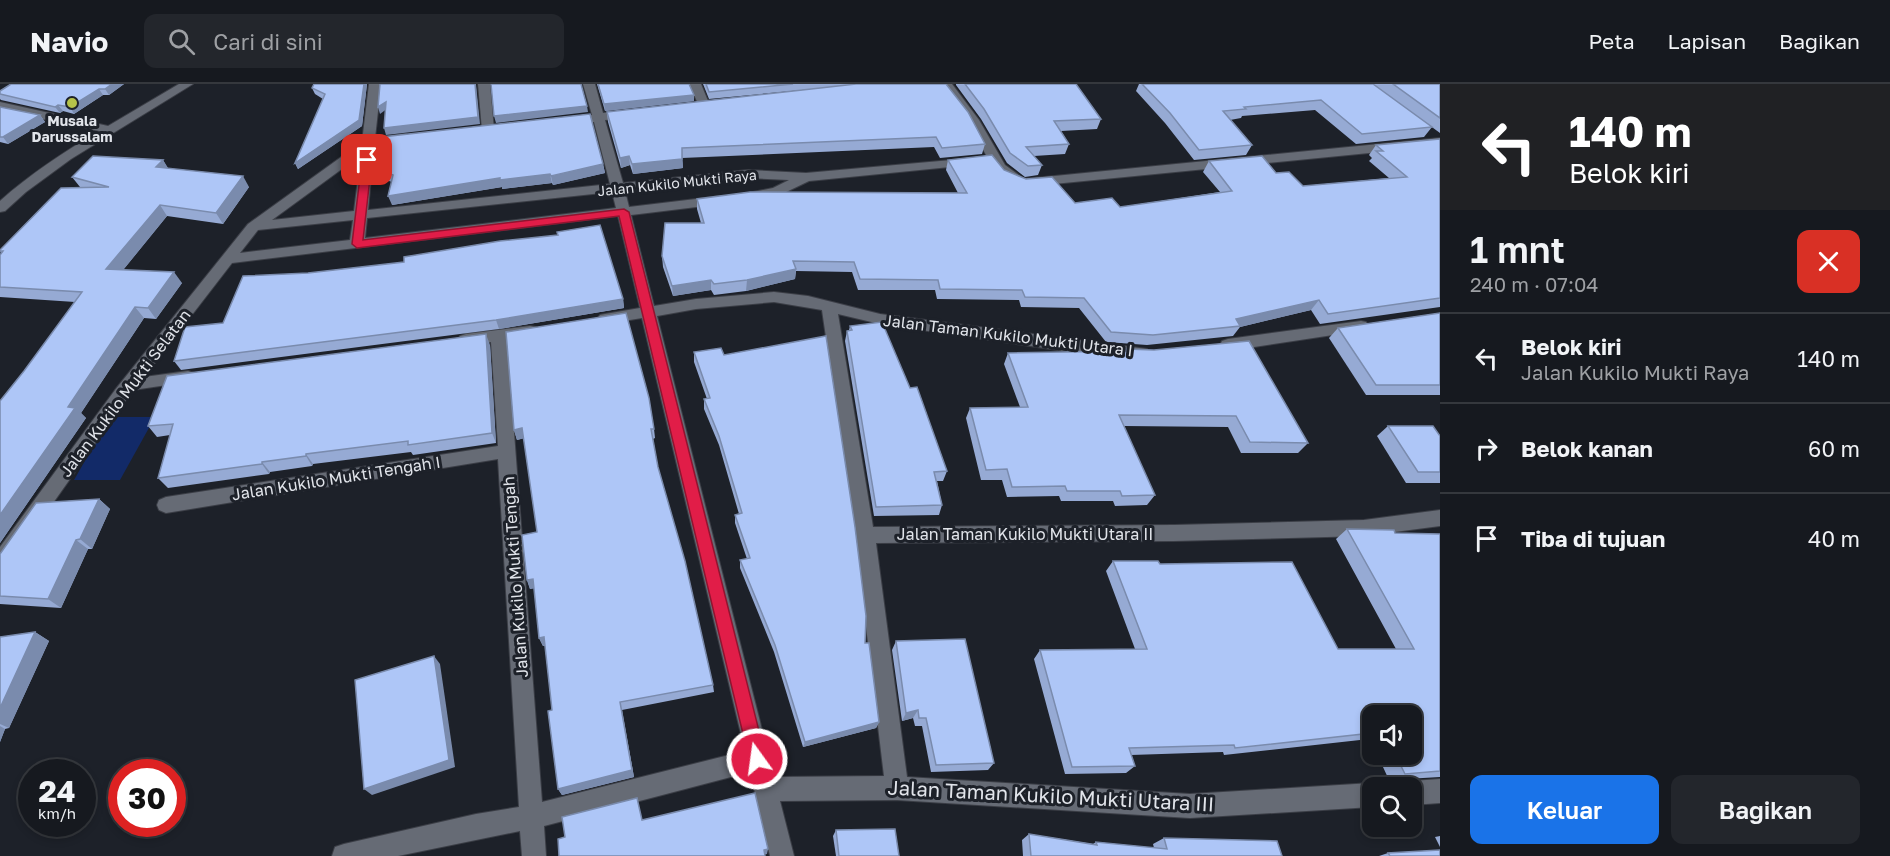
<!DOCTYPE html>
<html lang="id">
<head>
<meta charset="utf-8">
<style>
  :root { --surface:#16191f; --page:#23262c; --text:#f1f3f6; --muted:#9ea0a4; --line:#35383d; --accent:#1a73e8 }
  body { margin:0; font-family:"Golos Text",sans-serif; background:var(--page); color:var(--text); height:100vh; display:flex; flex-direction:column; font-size:22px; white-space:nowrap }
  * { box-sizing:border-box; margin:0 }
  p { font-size:20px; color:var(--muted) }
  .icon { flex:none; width:33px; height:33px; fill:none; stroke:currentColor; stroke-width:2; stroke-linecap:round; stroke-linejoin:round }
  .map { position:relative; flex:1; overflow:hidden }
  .sheet { display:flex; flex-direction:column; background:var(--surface); width:450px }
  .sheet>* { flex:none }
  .guide { background:#202124; color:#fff; overflow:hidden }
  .tools { position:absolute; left:1362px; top:621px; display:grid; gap:12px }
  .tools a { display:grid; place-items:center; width:60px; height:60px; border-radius:12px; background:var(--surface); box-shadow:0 3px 9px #0003,0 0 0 2px var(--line); font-size:30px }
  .speed { position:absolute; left:18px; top:675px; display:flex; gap:12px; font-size:30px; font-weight:700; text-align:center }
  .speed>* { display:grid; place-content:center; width:78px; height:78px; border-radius:50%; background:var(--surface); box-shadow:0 3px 9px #0003,0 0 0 2px var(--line); line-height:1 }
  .speed small { font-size:15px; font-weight:400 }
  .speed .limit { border:9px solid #d22; background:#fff; color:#111 }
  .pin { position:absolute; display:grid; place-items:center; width:51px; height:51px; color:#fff; margin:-26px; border-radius:12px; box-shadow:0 3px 9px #0006 }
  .me { position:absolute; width:66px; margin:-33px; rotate:346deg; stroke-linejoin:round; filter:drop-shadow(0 0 4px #0008) }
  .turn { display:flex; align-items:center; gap:21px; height:126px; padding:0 30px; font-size:27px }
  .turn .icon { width:78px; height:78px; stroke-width:2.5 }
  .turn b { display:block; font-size:42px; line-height:51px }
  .round { display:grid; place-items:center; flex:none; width:63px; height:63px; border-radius:12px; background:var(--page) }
  .overview { display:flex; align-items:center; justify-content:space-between; height:102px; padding:0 30px }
  h1 { font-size:36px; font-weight:600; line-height:45px }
  .action { display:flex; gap:12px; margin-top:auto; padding:12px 30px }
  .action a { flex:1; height:69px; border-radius:12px; background:var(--accent); color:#fff; font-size:24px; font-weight:600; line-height:69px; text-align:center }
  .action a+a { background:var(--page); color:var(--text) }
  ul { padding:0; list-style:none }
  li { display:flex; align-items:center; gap:18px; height:90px; padding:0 30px; border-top:2px solid var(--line) }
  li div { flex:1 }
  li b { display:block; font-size:22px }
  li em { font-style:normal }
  header { display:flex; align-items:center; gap:36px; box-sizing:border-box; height:84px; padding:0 30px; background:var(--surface); border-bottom:2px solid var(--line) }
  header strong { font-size:28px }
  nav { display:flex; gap:33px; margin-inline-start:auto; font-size:21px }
  .search { width:420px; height:54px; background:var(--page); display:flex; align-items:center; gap:15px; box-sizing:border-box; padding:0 21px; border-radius:12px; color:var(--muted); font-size:22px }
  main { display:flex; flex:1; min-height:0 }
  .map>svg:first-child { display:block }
  .green { fill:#122a68 }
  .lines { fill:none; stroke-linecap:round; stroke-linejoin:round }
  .minor-casing { stroke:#3b3e46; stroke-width:2 }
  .minor { fill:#666b75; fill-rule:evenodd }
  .wall { fill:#96aad4 }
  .shaded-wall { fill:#7a8bad }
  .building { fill:#aec6f7; stroke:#7a8bad; stroke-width:1.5 }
  .route { fill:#e11d48; stroke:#92132f; stroke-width:1.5 }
  .poi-dot { fill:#b5c249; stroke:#1d2129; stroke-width:2 }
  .labels { text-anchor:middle; stroke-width:6; stroke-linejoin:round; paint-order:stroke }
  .far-poi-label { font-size:14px; font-weight:bold; fill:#e1e4ea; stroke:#1d2129 }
  .far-street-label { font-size:14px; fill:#e1e4ea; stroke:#1d2129 }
  .street-label { font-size:16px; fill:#e1e4ea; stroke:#1d2129 }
  .near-street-label { font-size:20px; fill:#e1e4ea; stroke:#1d2129 }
</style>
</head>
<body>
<header>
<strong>Navio</strong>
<div class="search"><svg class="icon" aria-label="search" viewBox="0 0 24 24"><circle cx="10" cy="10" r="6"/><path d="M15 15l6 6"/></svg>Cari di sini</div>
<nav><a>Peta</a><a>Lapisan</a><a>Bagikan</a></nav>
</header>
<main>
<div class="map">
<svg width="1440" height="772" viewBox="0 0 1440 772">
  <rect width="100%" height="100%" fill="#1d2129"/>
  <polygon class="green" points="110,333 155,333 120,396 74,396"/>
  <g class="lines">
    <g class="minor-casing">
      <g id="minor">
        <path d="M179,0H193L71,75L26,108L5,127L0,128V117C30,90 64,68 99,47L0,26V18L108,42Z"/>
        <path d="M369,0H381L375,54L406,50L412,54L406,58L374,61L368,126L610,100L594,38L568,41L562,37L568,33L592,31L583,0H595L603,29L630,26L636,30L630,34L605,36L623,99L748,86L806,89L974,74L976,77L970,81L809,97L782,110L748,117L741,113L743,110L773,104L789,96L748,94L625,107L629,123L721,112L728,116L721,120L631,131L654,222L696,215L774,208L808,212L880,230L1147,265L1149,269L1147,273L1141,275L1099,272L880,240L838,230L873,443L1174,441L1364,436L1440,426V442L1364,452L1174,457L876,459L907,693L1190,710L1372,699L1381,704H1372V723L1190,734L897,716L780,717L794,772H770L750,688L544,742L546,772H522L520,747L398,772H332L335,763L344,760L476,730L519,723L498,375L166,429L159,426L157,421L159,416L166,413L498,362L491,258L466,262L460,260L458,256L460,252L466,250L530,242L536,243L538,247L536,251L507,256L542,718L745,667L642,234L605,240L600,239L597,235L600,231L605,230L640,224L618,132L232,179L144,293L188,287L194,289L196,293L194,297L133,306L7,484L0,487V463L115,306L248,140L362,58ZM361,71L354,127L272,136ZM612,108L616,124L365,154L367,134ZM353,136L350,156L240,169L258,146ZM774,218L822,226L855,451L884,692L774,693L657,232L696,225Z"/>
        <polygon points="478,0 490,0 494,46 488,50 482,46"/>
        <polygon points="689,0 701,0 710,22 708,24 700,24"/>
        <path d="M940,0H952L979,36L1005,81L1024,95L1440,54V62L1023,103C990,95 985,63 968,38C960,24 949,13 940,0Z"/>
        <polygon points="1361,237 1366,238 1369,242 1366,246 1228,267 1222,265 1220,261 1222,257 1228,255"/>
        <polygon points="1440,695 1440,719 1412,721 1412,704 1403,704 1412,697"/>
      </g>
    </g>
    <use href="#minor" class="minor"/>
  </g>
  <g class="wall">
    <polygon points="11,0 124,0 109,11 103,11 74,30 63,27 60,29 1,16 0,15 0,7"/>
    <polygon points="314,0 367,0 362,42 298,85 295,79 323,15 315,10 312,4"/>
    <polygon points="597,0 689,0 694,17 605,27"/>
    <polygon points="703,0 946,0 985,60 982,70 940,74 934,63 682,74 683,84 633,90 630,81 621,84 608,38 607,28 833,3 709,15"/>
    <polygon points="956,0 1076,0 1101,35 1097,45 1061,47 1069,60 1065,70 1034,72 1042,81 1038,91 1025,93 1007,79 981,35 956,1"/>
    <polygon points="1139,0 1440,0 1440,49 1392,14 1432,43 1424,53 1356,60 1315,26 1242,32 1241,34 1230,36 1252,61 1246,71 1194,76 1165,39 1136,7"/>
    <polygon points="0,23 40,31 45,38 8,60 0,58"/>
    <polygon points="1440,55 1440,223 1320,240 1311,226 1240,243 1233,252 1147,261 1106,258 1079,224 1021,223 1019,216 937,215 935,206 858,206 852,188 796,187 795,195 746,207 714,211 711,206 673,212 663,183 662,172 701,139 697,125 697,115 958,109 946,86 948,76 1004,86 1075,119 1120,123 1220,108 1203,88 1209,77 1276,89 1303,102 1389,94 1369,77 1372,74 1369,71 1376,61"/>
    <polygon points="163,76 168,85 249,103 223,140 167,132 123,186 182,199 156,235 144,234 81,329 86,334 0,459 0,317 24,287 75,218 0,213 0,171 1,170 0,166 80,103 72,93"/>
    <polygon points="603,80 605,89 553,101 552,99 502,105 502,103 392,121 392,98 383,95 379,86"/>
    <polygon points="623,215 624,224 499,245 181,286 174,277 223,239"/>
    <polygon points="1440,229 1440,311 1366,311 1329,254 1338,244"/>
    <polygon points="850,242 910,304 947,387 943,397 937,397 942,421 939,431 874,432 845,257 847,247 849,246"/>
    <polygon points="490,261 496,359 413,371 411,368 313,380 312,382 270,388 269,390 168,404 158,394 170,351 157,353 148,342"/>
    <polygon points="1126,265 1308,359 1298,369 1241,369 1228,343 1124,342 1155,411 1147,421 1115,422 1113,417 1061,417 1059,412 1007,413 1002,396 981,396 966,334 970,324 1020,323 1004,280 1008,269 1125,267"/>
    <polygon points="694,268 724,271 865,559 879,638 876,644 803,663 774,568 740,484 740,476 747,475 735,439 735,431 739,430 719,361 704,325 704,315 707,315 694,278"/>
    <polygon points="1388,342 1440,352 1440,399 1406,399 1377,352"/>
    <polygon points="654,345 655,354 653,355 658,383 713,601 714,608 622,626 634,693 562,711 558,705 552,626 545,562 543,562 539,554 534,504 530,505 527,496 537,448 524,354 517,356 514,346"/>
    <polygon points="99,415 110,425 92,465 88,465 61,524 0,520 0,470"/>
    <polygon points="1347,445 1395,449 1440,450 1440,693 1389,696 1377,670 1412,670 1372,632 1372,662 1369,655 1224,671 1223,668 1131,671 1135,682 1126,689 1065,690 1034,575 1040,566 1135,565 1106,487 1113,477 1160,480 1338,565 1396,565 1336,455"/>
    <polygon points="35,548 49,557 9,644 5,645 0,658 0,553"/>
    <polygon points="896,557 994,679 988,686 931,688 922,642 915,642 913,634 902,637 892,566"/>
    <polygon points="836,746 899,772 836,772 833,752"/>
    <polygon points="1029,750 1093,760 1096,758 1154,764 1153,760 1164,754 1282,772 1023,772 1022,756"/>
    <polygon points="1440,752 1440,763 1435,753"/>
    <polygon points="1388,769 1440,772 1379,772"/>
  </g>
  <g class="shaded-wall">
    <polygon points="112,0 124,0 109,11 105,5"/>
    <polygon points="364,0 367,0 362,42 298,85 295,79"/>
    <polygon points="475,0 476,0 480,40 386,51 384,44"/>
    <polygon points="99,5 103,11 74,30 70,23"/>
    <polygon points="694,11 694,17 605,27 604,20"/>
    <polygon points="386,18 388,24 380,30 378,23"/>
    <polygon points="58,21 63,27 60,29 55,23"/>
    <polygon points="587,22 588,28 496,39 494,32"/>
    <polygon points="40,31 45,38 8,60 3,53"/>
    <polygon points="682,64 683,84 633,90 632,80"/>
    <polygon points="629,72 630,81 621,84 620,74"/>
    <polygon points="163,76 170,87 156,83"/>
    <polygon points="603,80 605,89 553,101 551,92"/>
    <polygon points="550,90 552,99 502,105 502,103 392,121 388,112 500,94"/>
    <polygon points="243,92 249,103 223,140 216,129"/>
    <polygon points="160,121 167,132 115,196 106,185"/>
    <polygon points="796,185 795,195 746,207 747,196"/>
    <polygon points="174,188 182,199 156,235 148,224"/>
    <polygon points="711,196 711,206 673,212 672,202"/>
    <polygon points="623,215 624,224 499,245 496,236"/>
    <polygon points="1319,216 1311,226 1240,243 1236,235"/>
    <polygon points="135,223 144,234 81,329 86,334 0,459 0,431 68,323"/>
    <polygon points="486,250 490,261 496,359 492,349"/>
    <polygon points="522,344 525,354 517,356 514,346"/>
    <polygon points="306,370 313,380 312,382 306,372"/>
    <polygon points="262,378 270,388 269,390 262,380"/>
    <polygon points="99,415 110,425 92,465 80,455"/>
    <polygon points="76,456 88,465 61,524 48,515"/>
    <polygon points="533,495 536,504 530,505 527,496"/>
    <polygon points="35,548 49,557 9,644 0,640 0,624"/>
    <polygon points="544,553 548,561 543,562 539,554"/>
    <polygon points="434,572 440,580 455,683 372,711 364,705"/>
    <polygon points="620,618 634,693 562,711 558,705"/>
    <polygon points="918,626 913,634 902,637 906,629"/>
    <polygon points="879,638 876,644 803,663 805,658"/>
    <polygon points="0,642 5,645 0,658"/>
    <polygon points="768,765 767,770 763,771 764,766"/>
  </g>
  <g class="building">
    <polygon points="11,0 112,0 105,5 99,5 70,23 58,21 55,23 0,10 0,7"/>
    <polygon points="314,0 364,0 359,36 295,79 325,10 312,4"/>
    <polygon points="380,0 475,0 478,33 384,44 386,18 378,23"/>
    <polygon points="491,0 581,0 587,22 494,32"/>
    <polygon points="598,0 689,0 694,11 604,20"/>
    <polygon points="706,0 793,0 709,8"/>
    <polygon points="856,0 946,0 968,28 985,60 942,64 936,53 682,64 682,75 632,80 629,72 620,74 607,28"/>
    <polygon points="965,0 1076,0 1101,35 1054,37 1069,60 1026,63 1042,81 1028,82 1010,69 984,25"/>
    <polygon points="1142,0 1373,0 1432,43 1362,50 1321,16 1244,23 1246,25 1223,27 1252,61 1199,66 1170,29"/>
    <polygon points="1393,0 1440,0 1440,34"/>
    <polygon points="0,23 40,31 3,53 0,53"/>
    <polygon points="590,30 603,80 551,92 550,90 500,96 500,94 388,112 393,91 379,86 382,53"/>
    <polygon points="1440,55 1440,214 1328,230 1319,216 1236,235 1240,242 1153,251 1111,248 1084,214 1025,213 1022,206 940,205 938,196 860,195 854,178 793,177 796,185 747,196 714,200 711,196 672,202 662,172 665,139 704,139 697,115 750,108 967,109 948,76 992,71 1004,86 1026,95 1052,93 1075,119 1112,114 1120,123 1232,107 1209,77 1262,72 1276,89 1289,88 1303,102 1407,93 1376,67 1383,67 1376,61"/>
    <polygon points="93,72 163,76 156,83 243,92 216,129 160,121 106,185 174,188 148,224 135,223 68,323 75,324 0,431 0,317 24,287 82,208 0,203 0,171 3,167 0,167 0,166 61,104 109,103 72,93"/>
    <polygon points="600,141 623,215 496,236 174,277 185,243 223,239 243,192 308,189 404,178 404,173 500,157 558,151 557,148"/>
    <polygon points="626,229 649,314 654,345 651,345 658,383 685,477 713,601 620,618 632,686 558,705 548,627 552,626 544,553 539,554 533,495 527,496 522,451 537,448 522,344 514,346 506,248"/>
    <polygon points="1440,229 1440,301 1376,301 1338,244"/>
    <polygon points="882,238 910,304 917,303 947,387 934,388 942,421 876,423 847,247 852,246 850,242"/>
    <polygon points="486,250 492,349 408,361 408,357 306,370 306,372 262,378 262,380 158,394 173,340 148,342 167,292"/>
    <polygon points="826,252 855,443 866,532 865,559 869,559 879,638 805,658 775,561 740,476 750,474 735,431 742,429 719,352 704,315 710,314 694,268 721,264 724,271"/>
    <polygon points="1249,257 1308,359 1250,358 1236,332 1119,331 1155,411 1122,412 1120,407 1067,407 1065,402 1012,403 1007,385 986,386 970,324 1028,323 1008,269 1128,267 1126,265 1154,266"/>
    <polygon points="1388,342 1433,342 1440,352 1440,388 1418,388"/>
    <polygon points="99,415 80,455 76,456 48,515 0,512 0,470 36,419"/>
    <polygon points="1347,445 1394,446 1395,449 1440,450 1440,687 1405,690 1395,670 1412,670 1412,632 1372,632 1372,649 1235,664 1234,661 1129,664 1135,682 1072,683 1040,566 1147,565 1113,477 1158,477 1160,480 1292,478 1338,565 1414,565"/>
    <polygon points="35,548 0,624 0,553"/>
    <polygon points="965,555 994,679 936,681 926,634 919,634 918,626 906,629 896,557"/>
    <polygon points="434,572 449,676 364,705 355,596"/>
    <polygon points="755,709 768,765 764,766 765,772 559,772 558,755 565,753 562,733 637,714 642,736"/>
    <polygon points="895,745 899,772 839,772 836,746"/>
    <polygon points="1029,750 1097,761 1096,758 1167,765 1164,754 1277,757 1282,772 1031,772"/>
    <polygon points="1440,766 1440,772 1390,772 1388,769"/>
  </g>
  <polygon class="route" points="367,73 372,76 363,156 624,125 629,128 766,675 764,681 757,683 751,681 749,675 619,132 357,164 352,160 362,76"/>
  <circle class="poi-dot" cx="72" cy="19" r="6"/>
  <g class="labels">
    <g class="far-poi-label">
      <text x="72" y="42">Musala<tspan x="72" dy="16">Darussalam</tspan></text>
    </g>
    <g class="far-street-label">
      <text transform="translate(677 99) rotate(-6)" y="5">Jalan Kukilo Mukti Raya</text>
    </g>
    <g class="street-label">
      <text transform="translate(1008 251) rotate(7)" y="6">Jalan Taman Kukilo Mukti Utara I</text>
      <text transform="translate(125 309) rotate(-53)" y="6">Jalan Kukilo Mukti Selatan</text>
      <text transform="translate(336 394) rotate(-9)" y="6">Jalan Kukilo Mukti Tengah I</text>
      <text x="1025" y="456">Jalan Taman Kukilo Mukti Utara II</text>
      <text transform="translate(515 493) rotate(-94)" y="6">Jalan Kukilo Mukti Tengah</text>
    </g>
    <g class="near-street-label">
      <text transform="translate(1051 712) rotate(3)" y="7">Jalan Taman Kukilo Mukti Utara III</text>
    </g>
  </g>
</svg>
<div class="tools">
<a><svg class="icon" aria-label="sound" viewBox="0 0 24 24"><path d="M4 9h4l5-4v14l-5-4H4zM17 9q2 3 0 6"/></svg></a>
<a><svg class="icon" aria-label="search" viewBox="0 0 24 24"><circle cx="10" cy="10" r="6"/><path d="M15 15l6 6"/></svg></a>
</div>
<div class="speed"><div>24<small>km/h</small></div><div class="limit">30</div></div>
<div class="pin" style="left:367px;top:76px;background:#d93025"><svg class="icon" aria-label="arrive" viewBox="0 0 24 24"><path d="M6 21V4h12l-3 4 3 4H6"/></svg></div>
<svg class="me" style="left:757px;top:675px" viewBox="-20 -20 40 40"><circle r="17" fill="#e11d48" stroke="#fff" stroke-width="3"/><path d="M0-11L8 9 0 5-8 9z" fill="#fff"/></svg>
</div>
<section class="sheet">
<div class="guide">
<div class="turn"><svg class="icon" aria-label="left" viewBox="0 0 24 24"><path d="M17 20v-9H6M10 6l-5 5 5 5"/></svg><div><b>140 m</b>Belok kiri</div></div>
</div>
<div class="overview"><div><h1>1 mnt</h1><p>240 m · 07:04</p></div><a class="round" style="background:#d93025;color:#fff"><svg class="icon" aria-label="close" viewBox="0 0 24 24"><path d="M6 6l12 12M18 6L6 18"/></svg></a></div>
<ul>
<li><svg class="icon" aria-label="left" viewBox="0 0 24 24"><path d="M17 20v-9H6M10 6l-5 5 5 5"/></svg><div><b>Belok kiri</b><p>Jalan Kukilo Mukti Raya</p></div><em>140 m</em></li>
<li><svg class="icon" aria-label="right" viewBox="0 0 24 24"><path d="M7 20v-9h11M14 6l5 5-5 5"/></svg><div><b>Belok kanan</b></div><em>60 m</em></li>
<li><svg class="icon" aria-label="arrive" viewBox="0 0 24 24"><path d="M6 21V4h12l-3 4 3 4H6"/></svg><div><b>Tiba di tujuan</b></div><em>40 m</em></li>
</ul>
<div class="action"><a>Keluar</a><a>Bagikan</a></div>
</section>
</main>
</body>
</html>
